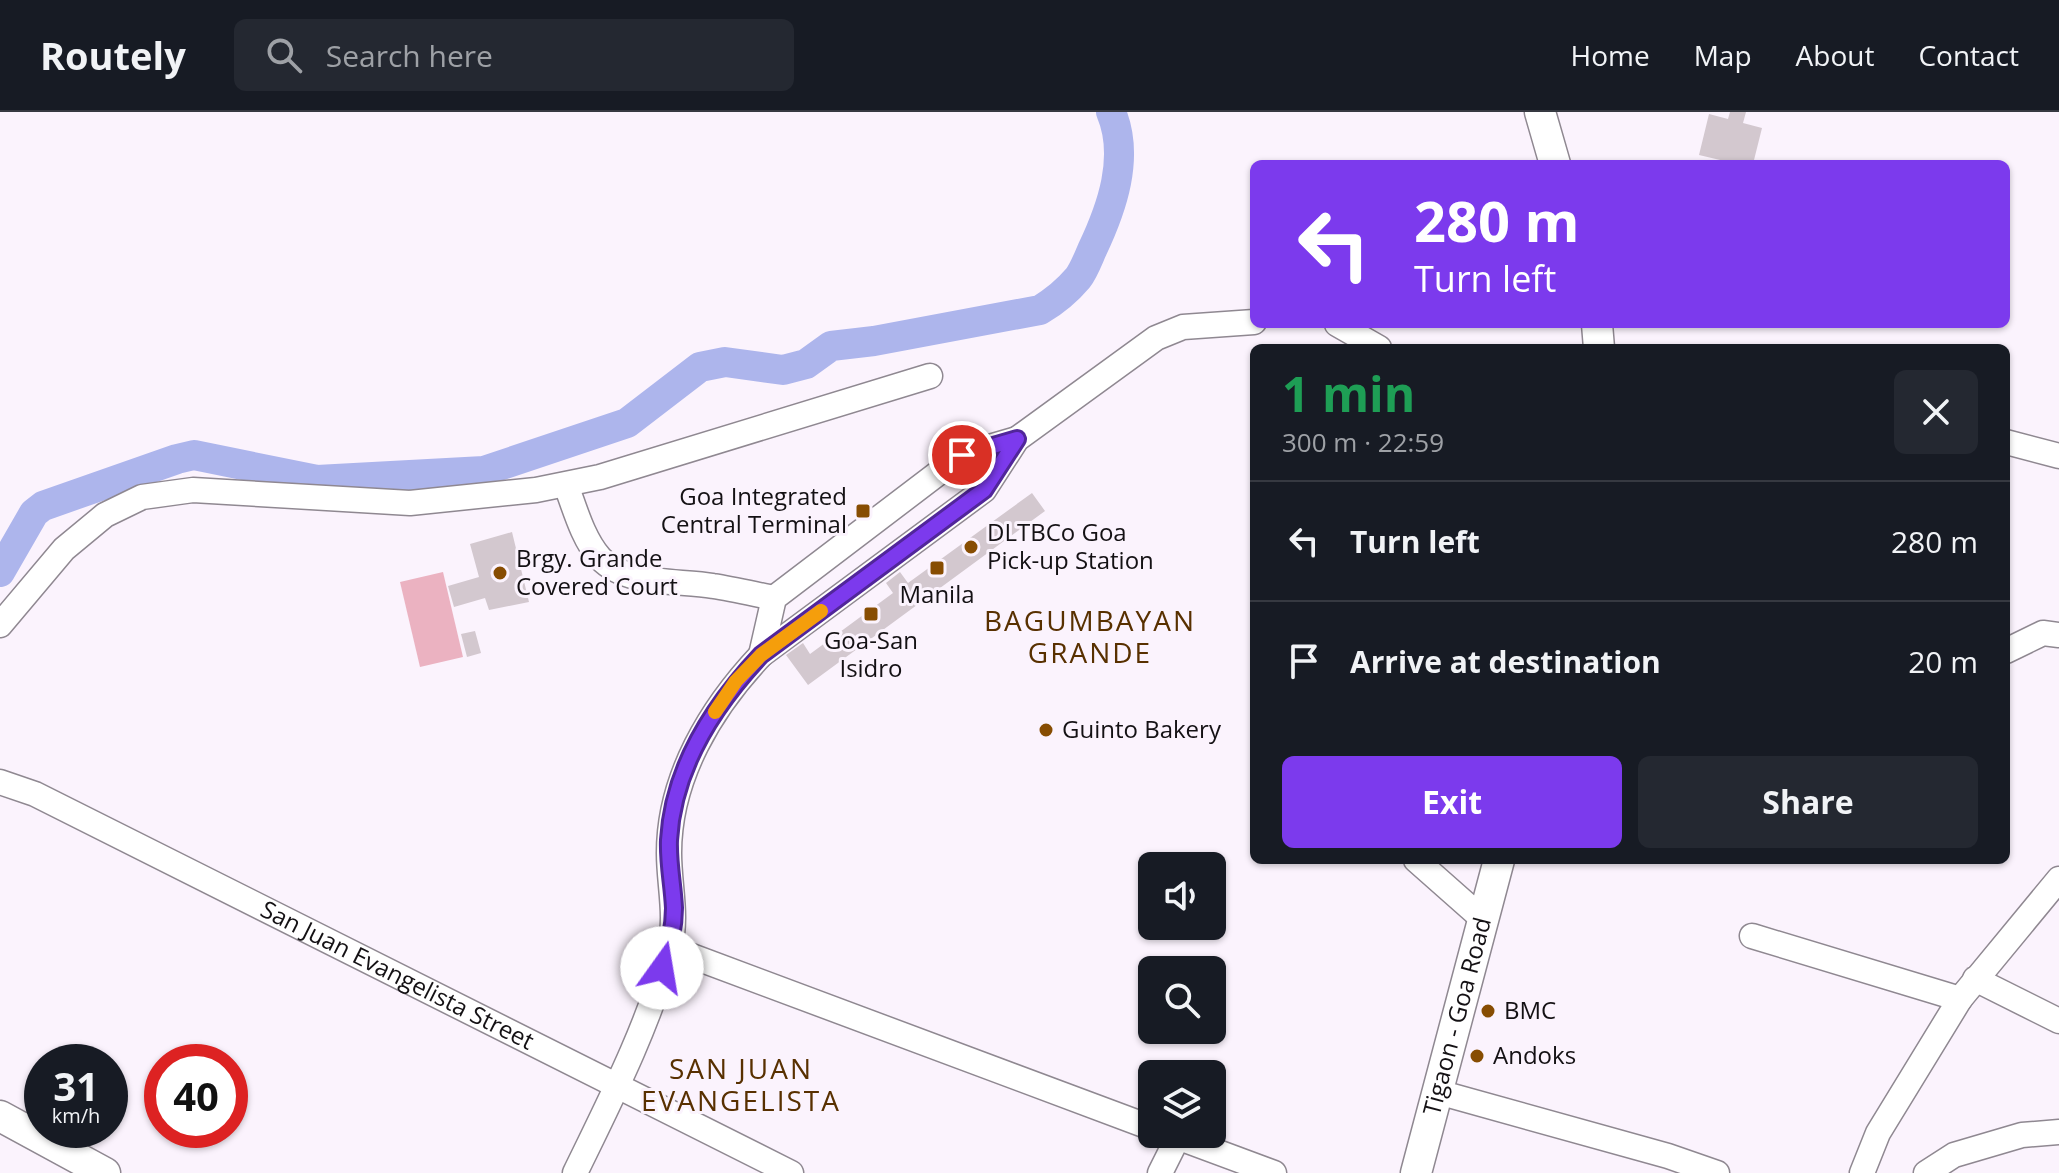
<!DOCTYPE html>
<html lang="en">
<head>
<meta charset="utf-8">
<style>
  :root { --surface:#171b24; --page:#242831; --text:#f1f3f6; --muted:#9ea1a6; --line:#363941; --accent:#7c3aed }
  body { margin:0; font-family:"Open Sans",sans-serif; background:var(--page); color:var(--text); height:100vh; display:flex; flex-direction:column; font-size:30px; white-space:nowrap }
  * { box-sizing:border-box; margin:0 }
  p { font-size:26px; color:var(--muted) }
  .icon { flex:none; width:44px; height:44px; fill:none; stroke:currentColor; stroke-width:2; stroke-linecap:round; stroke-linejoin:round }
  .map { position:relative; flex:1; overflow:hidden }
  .sheet { position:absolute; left:1250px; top:232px; width:760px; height:520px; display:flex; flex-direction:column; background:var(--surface); border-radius:12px; box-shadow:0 2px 6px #0004 }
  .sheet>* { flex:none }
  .hud { position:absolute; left:1250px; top:48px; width:760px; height:168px; border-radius:12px; box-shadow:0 2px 6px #0004; background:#7c3aed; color:#fff; overflow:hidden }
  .buttons { position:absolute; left:1138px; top:740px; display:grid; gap:16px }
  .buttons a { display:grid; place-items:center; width:88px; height:88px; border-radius:12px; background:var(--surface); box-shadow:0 2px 6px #0004; font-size:40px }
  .speed { position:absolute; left:24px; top:932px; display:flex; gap:16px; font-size:40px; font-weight:700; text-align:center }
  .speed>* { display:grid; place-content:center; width:104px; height:104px; border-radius:50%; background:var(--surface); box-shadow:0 2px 6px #0004; line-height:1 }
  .speed small { font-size:20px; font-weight:400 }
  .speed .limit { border:12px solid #d22; background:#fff; color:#111 }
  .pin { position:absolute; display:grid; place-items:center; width:68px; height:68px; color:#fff; margin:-34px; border:4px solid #fff; border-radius:50%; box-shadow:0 2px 8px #0007 }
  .me { position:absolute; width:88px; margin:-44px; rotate:13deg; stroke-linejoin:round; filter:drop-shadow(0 0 6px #0008) }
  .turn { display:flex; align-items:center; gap:28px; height:168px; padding:0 32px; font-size:36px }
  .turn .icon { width:104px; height:104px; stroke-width:2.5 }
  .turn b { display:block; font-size:56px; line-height:68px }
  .round { display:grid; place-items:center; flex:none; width:84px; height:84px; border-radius:12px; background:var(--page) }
  .overview { display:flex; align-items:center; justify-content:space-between; height:136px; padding:0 32px }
  h1 { font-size:48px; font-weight:700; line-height:60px; color:#1e9e55 }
  .primary-button { display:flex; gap:16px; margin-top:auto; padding:16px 32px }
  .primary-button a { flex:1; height:92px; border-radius:12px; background:var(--accent); color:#fff; font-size:32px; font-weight:700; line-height:92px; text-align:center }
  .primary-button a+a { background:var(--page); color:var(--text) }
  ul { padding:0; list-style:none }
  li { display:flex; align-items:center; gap:24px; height:120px; padding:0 32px; border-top:2px solid var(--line) }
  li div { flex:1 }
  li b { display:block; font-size:30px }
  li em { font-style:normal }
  header { display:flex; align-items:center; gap:48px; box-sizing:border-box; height:112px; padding:0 40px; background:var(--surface); border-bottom:2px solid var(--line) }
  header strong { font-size:38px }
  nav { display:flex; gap:44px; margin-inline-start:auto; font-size:28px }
  .search { width:560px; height:72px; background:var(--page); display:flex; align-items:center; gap:20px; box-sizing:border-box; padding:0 28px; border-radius:12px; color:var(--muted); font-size:30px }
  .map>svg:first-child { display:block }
  .green { fill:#ebb2c1 }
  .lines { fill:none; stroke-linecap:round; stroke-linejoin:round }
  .river { stroke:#adb5ec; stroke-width:30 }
  .building { fill:#d3c8cf }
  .minor-casing { stroke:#8f8891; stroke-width:27 }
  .major-casing { stroke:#8f8891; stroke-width:33 }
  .minor { stroke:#fff; stroke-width:24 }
  .major { stroke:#fff; stroke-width:30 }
  .route-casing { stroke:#51269a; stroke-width:20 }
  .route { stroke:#7c3aed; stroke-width:14 }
  .slow { stroke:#f59e0b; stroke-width:14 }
  .poi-dot { fill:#874d02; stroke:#fbf3fd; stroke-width:3 }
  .labels { text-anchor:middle; stroke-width:6; stroke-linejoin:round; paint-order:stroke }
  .poi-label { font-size:24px; fill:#141114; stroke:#fbf3fd; text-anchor:start }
  .street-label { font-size:24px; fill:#141114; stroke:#fbf3fd }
  .quarter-label { font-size:28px; letter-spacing:2px; fill:#583000; stroke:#fbf3fd }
</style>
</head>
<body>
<header>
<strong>Routely</strong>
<div class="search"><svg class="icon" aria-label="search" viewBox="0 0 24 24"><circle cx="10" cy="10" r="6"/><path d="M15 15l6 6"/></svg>Search here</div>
<nav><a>Home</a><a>Map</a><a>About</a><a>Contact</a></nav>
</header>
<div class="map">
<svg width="2059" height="1061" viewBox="0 0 2059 1061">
  <rect width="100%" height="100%" fill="#fbf3fd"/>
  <polygon class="green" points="443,460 463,545 420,555 400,470"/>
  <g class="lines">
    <path class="river" d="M0,460L34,401L43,394L177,347L194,343L317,368L484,359L627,311L700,255L725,250L783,258L806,252L831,234L874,229L1040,198C1055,189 1067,179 1078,166C1084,158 1088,147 1092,138C1112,96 1130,45 1111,0"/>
  </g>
  <g class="building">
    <polygon points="1730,0 1746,0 1743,11 1762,16 1753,52 1737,52 1699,43 1709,2 1728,7"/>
    <polygon points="1032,381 1045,399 808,573 786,543 803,531 810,542 893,481 886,471 900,460 908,471"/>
    <polygon points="512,420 529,490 489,498 485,486 454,495 448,474 479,465 470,432"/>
    <polygon points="475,519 481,541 467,545 461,522"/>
  </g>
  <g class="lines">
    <g class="minor-casing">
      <g id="minor">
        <polyline points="1337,212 1379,236"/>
        <polyline points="2006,330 2059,344"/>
        <path d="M566,373C575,397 583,427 600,446C626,474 679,468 713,474C733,477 754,482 774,486"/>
        <polyline points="0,513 64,437 105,403 142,385 193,378 410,391 536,378 600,365 930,264"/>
        <polyline points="2006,539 2043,521 2059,523"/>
        <polyline points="761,543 774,486 962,343 1017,327"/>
        <path id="s1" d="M0,670L35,682L791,1061"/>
        <polyline points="1416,748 1485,809"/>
        <polyline points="1752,824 1960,887"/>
        <polyline points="670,836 1152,1016"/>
        <polyline points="1975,867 2059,909"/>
        <polyline points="1438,980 1668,1044 1717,1061"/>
        <polyline points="1169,1022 1274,1061"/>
        <path d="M575,1061C610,989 648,915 669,838C678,805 669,774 669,741C669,665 711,596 761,543L984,378L1017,327L1156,226L1183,215L1254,210"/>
        <polyline points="1160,1061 1178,1025"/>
        <polyline points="1862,1061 1878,1021 1960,887 2059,767"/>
        <polyline points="1926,1061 1954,1043 2022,1023 2059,1020"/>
      </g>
    </g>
    <g class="major-casing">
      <g id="major">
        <polyline points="1540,0 1555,52"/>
        <polyline points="1597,212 1599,236"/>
        <polyline points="0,1004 105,1061"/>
        <path id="s2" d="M1416,1061L1499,748"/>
      </g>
    </g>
    <use href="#minor" class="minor"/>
    <use href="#major" class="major"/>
  </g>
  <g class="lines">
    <g class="route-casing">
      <path id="route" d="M662,856C669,837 674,816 674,796C673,773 668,751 669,728C673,657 714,593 761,543L984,378L1017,327L962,343"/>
    </g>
    <use href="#route" class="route"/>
    <polyline class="slow" points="715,600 736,569 761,543 821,499"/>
  </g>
  <g class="poi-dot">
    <rect x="855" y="391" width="16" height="16" rx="4"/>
    <circle cx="971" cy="435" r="8"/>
    <rect x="929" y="448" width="16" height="16" rx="4"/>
    <circle cx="500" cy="461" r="8"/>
    <rect x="863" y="494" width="16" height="16" rx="4"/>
    <circle cx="1046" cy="618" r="8"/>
    <circle cx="1488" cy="899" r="8"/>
    <circle cx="1477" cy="944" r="8"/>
  </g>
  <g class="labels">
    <g class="poi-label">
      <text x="847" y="393" text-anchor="end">Goa Integrated<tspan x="847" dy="28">Central Terminal</tspan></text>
      <text x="987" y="429">DLTBCo Goa<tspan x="987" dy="28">Pick-up Station</tspan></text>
      <text x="516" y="455">Brgy. Grande<tspan x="516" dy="28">Covered Court</tspan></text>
      <text x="937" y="491" text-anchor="middle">Manila</text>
      <text x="871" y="537" text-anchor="middle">Goa-San<tspan x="871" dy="28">Isidro</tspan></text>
      <text x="1062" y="626">Guinto Bakery</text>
      <text x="1504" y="907">BMC</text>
      <text x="1493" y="952">Andoks</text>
    </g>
    <g class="street-label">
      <text dy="8" stroke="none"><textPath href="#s1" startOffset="442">San Juan Evangelista Street</textPath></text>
      <text dy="8" stroke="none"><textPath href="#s2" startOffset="162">Tigaon - Goa Road</textPath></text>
    </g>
    <g class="quarter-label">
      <text x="1090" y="519">BAGUMBAYAN<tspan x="1090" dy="32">GRANDE</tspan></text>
      <text x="741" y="967">SAN JUAN<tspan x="741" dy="32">EVANGELISTA</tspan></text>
    </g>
  </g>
</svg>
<div class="buttons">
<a><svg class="icon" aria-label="sound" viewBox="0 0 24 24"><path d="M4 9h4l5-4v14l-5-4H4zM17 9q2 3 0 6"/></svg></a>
<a><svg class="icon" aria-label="search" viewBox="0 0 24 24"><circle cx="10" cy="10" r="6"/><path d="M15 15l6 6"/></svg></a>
<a><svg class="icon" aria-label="layers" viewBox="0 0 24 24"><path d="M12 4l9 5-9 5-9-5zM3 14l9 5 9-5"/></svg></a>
</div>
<div class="speed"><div>31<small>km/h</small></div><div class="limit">40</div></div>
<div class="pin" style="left:962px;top:343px;background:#d93025"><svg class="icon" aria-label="arrive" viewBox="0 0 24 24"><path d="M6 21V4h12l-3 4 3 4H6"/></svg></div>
<svg class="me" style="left:662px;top:856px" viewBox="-20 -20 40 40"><circle r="19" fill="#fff"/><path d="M0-13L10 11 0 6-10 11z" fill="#7c3aed"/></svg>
<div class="hud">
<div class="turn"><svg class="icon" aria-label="left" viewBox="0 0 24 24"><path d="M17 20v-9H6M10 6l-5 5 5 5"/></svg><div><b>280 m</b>Turn left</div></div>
</div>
<section class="sheet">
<div class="overview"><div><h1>1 min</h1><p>300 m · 22:59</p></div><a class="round"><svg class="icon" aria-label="close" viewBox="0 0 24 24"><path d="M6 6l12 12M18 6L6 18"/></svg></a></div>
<ul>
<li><svg class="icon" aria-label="left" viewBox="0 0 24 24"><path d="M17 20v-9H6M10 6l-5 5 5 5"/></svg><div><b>Turn left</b></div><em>280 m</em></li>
<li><svg class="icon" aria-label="arrive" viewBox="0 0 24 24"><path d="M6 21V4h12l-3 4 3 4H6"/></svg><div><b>Arrive at destination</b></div><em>20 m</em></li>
</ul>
<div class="primary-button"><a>Exit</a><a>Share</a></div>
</section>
</div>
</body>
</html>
